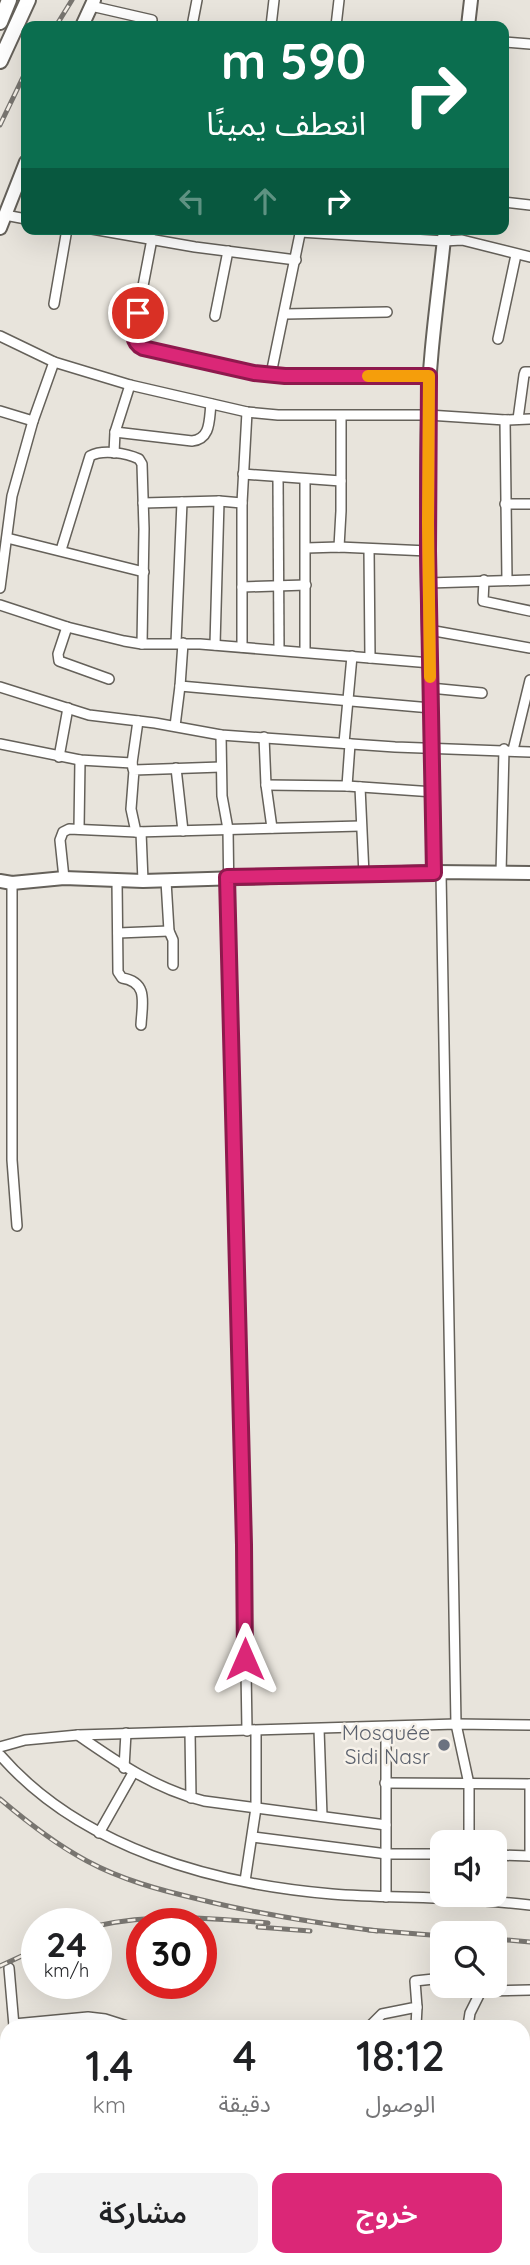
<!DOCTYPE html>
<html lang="ar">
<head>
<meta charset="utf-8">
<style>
  :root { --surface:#fff; --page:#f2f2f2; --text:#202124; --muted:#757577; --accent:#db2777 }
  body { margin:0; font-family:Quicksand,"Noto Sans Arabic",sans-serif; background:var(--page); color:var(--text); direction:rtl; height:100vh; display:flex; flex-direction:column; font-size:26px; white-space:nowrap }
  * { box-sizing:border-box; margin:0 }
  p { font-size:23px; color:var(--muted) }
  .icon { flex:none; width:38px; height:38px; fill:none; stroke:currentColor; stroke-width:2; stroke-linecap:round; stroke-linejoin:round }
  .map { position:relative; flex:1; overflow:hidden; direction:ltr }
  .panel { position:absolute; left:0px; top:2020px; width:530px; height:247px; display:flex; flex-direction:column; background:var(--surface); border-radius:21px 21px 0 0; box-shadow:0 7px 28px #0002; direction:rtl }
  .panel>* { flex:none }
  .guide { position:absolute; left:21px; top:21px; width:488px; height:214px; border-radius:14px; box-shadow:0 7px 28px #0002; direction:rtl; background:#0b6e4f; color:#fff; overflow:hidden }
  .fabs { position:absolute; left:430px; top:1830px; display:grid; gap:14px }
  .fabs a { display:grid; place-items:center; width:77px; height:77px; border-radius:14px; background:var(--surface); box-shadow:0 7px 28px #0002; font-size:35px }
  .speed { position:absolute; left:21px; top:1908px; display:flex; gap:14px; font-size:35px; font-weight:700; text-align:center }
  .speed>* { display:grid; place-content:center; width:91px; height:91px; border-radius:50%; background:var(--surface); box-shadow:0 7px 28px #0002; line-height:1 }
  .speed small { font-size:18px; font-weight:400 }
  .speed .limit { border:10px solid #d22; background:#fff; color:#111 }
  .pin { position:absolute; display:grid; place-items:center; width:60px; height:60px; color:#fff; margin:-30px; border:4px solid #fff; border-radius:50%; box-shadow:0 2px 7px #0007 }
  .me { position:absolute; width:77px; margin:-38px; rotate:0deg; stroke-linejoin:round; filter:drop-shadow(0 0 5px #0008) }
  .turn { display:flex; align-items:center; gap:24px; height:147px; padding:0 28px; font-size:32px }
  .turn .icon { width:91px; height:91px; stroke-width:2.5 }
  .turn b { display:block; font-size:49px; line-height:60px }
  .lanes { display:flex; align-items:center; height:66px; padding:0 28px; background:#0003; justify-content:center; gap:35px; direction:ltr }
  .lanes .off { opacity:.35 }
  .eta { display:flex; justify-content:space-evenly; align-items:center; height:119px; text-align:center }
  .eta b { font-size:42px; font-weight:600; line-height:49px }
  .button { display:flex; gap:14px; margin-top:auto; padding:14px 28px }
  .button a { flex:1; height:80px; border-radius:14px; background:var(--accent); color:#fff; font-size:28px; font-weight:600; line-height:80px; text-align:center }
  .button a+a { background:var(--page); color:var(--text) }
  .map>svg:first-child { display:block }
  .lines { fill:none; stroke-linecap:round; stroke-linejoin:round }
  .street-casing { stroke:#65615a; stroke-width:12 }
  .secondary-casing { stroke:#65615a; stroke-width:16 }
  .primary-casing { stroke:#65615a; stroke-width:18 }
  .street { stroke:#fff; stroke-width:9 }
  .secondary { stroke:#fff; stroke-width:12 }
  .primary { stroke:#fff; stroke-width:14 }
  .rail-casing { stroke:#787570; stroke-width:5 }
  .rail { stroke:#f6f1e9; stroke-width:2.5; stroke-dasharray:8; stroke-linecap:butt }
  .route-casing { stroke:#8e194d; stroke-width:18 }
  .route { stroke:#db2777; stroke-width:12 }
  .slow { stroke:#f59e0b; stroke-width:12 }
  .worship-dot { fill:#6b7280; stroke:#f6f1e9; stroke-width:2.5 }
  .labels { text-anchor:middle; stroke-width:5; stroke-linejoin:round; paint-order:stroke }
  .worship-label { font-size:21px; fill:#5b616d; stroke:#f6f1e9; text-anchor:end }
</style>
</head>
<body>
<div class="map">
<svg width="530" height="2265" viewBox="0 0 530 2265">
  <rect width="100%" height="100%" fill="#e8e4dc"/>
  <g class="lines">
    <g class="street-casing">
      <g id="street">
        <polyline points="91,6 152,20"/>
        <polyline points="192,26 197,0"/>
        <polyline points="271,26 274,0"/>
        <polyline points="336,26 339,0"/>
        <polyline points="504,42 530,44"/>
        <polyline points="504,202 530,205"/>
        <polyline points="5,215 26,219"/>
        <polyline points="92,229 195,247 296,260"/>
        <polyline points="300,232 444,241 462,240 530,257"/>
        <polyline points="152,239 133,338 136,344 143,348 254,373 285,376 429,376"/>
        <polyline points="54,304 67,229"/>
        <polyline points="285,314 387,312"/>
        <polyline points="215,316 228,251"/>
        <polyline points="0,336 54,362 130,385 247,412 278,415 428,415 505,420 530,419"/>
        <polyline points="498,339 516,255"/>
        <polyline points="271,374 301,229"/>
        <polyline points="0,411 33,421"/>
        <polyline points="518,419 524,375 525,372 530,372"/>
        <polyline points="505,420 507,580"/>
        <path d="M115,432L192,441C211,439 209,420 211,404"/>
        <polyline points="114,453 115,432 130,385"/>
        <polyline points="243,474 341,481"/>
        <polyline points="278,478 279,650"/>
        <polyline points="143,503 219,501 242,503"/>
        <polyline points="505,504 530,504"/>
        <polyline points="7,538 144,572"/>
        <polyline points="339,547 341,511 341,416"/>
        <polyline points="306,548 339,547 428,551"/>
        <polyline points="369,549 370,658"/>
        <path d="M61,550L90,456C103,449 126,453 139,459L142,464L144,529L142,644"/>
        <polyline points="484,580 483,601 530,611"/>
        <polyline points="428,583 530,580"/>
        <polyline points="242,587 306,585"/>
        <polyline points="0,588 12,496 33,421 54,362"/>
        <polyline points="0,605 67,627 124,641 142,644 200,644 431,663"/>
        <polyline points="67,627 58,654 59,661 109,679"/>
        <polyline points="429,630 530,648"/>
        <polyline points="176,643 182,502"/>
        <polyline points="215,645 219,501"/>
        <polyline points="242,647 242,503 247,412"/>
        <polyline points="305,652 305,480"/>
        <polyline points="180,686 431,708"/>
        <polyline points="0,687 89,715 155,723 221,735 395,747 530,752"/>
        <polyline points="430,688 482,693"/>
        <polyline points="175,726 180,686 183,643"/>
        <polyline points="221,735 222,796 228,829 232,1130 244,1545 247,1731"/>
        <polyline points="264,737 266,785 272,828"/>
        <polyline points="344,743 352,656"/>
        <polyline points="0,744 80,760 132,763"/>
        <polyline points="513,750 530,680"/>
        <polyline points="59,757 68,708"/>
        <polyline points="176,768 183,831"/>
        <polyline points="133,769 132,763 138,721"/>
        <polyline points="266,785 347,786 434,792"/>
        <polyline points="347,786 350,744"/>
        <polyline points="360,787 364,875"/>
        <polyline points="79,829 80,760"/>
        <polyline points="136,832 131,809 134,770 221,767"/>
        <polyline points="141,832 143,881"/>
        <polyline points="441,873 456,1724 469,1784 469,1843"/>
        <polyline points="501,873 504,749"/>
        <polyline points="64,878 60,840 63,832 69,829 136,832 361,826"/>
        <path d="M117,881L118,972L122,978C149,982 142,1004 141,1025"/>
        <polyline points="166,881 169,931 173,940 173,965"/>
        <polyline points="12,883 12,1160 17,1226"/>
        <polyline points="118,933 169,931"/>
        <polyline points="386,1727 386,1897"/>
        <polyline points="319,1729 322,1816"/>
        <polyline points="190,1732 191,1798"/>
        <path d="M78,1735C118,1763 156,1789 204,1801L386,1825"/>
        <polyline points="0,1747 25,1740 78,1735 456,1724 530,1725"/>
        <path d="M0,1755C81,1848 213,1884 332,1894C379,1898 425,1896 471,1900C491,1901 511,1903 530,1905"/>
        <polyline points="124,1768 126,1733"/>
        <polyline points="385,1783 530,1784"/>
        <polyline points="530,1784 530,1856"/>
        <polyline points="99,1833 133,1773"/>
        <polyline points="253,1837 387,1854 443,1854"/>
        <polyline points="495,1855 530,1856"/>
        <polyline points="245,1881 256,1808 256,1731"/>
        <polyline points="9,1968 14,2026"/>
        <polyline points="471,1986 481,1991 530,1990"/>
        <polyline points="14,2024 88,2017 105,2019 127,2026"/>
        <polyline points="370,2026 382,2014 417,2007 415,1981 443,1978"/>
        <polyline points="416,2026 417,2007"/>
        <polyline points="468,2026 470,2013 481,1991"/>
        <polyline points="0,2086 7,2085"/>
        <polyline points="523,2248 530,2248"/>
        <polyline points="73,2259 81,2261 90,2259"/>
        <polyline points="378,2259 382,2265"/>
        <polyline points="449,2259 449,2265"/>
        <polyline points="8,2265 8,2259"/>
        <polyline points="164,2265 164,2259"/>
      </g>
    </g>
    <g class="secondary-casing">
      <g id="secondary">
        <polyline points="82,26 94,0"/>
        <polyline points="468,26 471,0"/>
        <polyline points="0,228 26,162"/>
        <path d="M434,872C433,720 424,567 428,415C429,353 439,291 445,229"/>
        <polyline points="0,881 12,883 64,878 143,881 434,872 530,873"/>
      </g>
    </g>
    <g class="primary-casing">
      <g id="primary">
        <polyline points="0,22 9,0"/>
        <polyline points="0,61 28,0"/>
      </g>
    </g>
    <use href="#street" class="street"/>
    <use href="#secondary" class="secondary"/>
    <use href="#primary" class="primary"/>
    <g class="rail-casing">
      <g id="rail">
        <polyline points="56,26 72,0"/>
        <polyline points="0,125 26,71"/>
        <path d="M0,1799C27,1822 55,1844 87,1861C122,1880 160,1890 198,1899C257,1914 317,1923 377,1931"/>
        <path d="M96,1926C153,1913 211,1918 268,1923"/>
        <polyline points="258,1927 310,1931"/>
        <polyline points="369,1930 443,1936"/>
        <polyline points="495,1939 530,1942"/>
        <polyline points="0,1966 37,1949"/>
      </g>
    </g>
    <use href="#rail" class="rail"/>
  </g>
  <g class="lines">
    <g class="route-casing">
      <path id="route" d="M138,313C135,327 129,341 143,348L254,373L285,376H429L428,551L434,873L227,877L244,1545L245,1659"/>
    </g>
    <use href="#route" class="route"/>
    <polyline class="slow" points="368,376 429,376 428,523 430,677"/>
  </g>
  <circle class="worship-dot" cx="444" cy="1745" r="7"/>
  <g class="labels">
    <g class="worship-label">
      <text x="430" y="1740">Mosquée<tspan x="430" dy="24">Sidi Nasr</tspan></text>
    </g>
  </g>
</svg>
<div class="fabs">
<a><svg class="icon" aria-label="sound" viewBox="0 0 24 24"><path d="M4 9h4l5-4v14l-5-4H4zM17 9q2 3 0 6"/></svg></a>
<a><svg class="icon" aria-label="search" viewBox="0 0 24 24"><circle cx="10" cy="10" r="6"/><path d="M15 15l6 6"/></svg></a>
</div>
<div class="speed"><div>24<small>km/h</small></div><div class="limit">30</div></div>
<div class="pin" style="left:138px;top:313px;background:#d93025"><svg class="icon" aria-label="arrive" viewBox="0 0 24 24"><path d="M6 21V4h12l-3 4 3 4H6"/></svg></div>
<svg class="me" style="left:245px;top:1659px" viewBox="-20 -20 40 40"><path d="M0-17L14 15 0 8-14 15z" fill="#db2777" stroke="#fff" stroke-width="4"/></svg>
<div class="guide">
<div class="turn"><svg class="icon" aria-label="right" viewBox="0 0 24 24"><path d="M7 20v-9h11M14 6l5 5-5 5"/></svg><div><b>590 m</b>انعطف يمينًا</div></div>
<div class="lanes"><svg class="icon off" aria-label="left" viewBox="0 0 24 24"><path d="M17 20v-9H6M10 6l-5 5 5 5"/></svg><svg class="icon off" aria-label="ahead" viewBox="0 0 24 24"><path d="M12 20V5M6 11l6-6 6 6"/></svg><svg class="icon" aria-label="right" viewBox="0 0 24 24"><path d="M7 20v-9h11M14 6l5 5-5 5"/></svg></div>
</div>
<section class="panel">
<div class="eta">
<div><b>18:12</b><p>الوصول</p></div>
<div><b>4</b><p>دقيقة</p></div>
<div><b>1.4</b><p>km</p></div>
</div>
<div class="button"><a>خروج</a><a>مشاركة</a></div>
</section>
</div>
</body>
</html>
